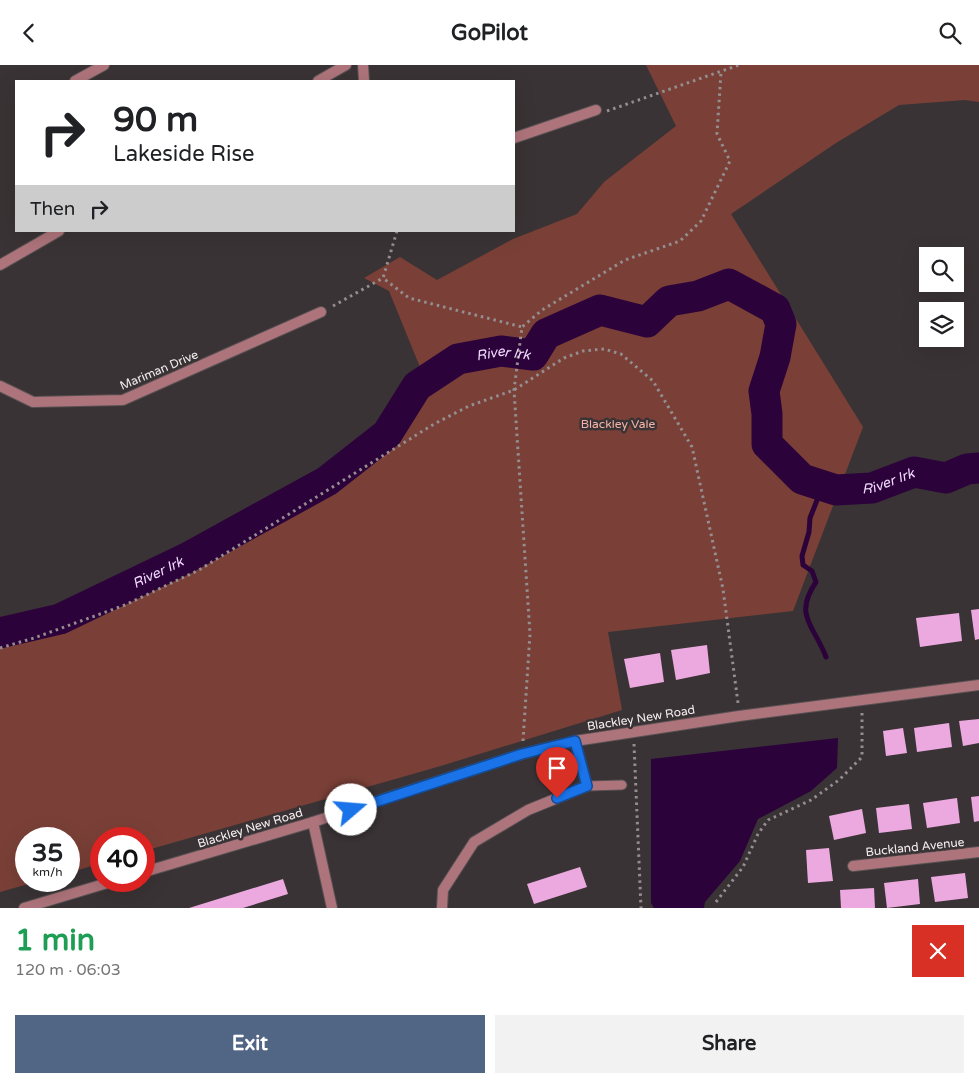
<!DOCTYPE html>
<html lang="en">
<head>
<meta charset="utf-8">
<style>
  :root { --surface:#fff; --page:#f2f2f2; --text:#202124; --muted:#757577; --accent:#516585 }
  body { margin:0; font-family:"Varela Round",sans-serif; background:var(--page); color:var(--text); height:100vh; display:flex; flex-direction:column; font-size:19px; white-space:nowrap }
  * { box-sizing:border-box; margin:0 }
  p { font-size:16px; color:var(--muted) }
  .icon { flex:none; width:28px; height:28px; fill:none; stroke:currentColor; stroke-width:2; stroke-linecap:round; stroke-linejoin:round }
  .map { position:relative; height:843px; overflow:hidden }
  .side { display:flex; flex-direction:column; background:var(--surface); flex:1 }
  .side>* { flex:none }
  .guide { position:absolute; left:15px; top:15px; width:500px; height:152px; border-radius:0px; box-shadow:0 5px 20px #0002; background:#fff; color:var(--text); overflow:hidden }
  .buttons { position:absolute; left:919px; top:182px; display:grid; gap:10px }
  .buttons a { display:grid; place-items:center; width:45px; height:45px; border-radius:0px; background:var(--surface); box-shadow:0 5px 20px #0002; font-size:25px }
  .speed { position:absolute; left:15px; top:762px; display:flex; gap:10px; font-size:25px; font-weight:700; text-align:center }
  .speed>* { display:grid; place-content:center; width:65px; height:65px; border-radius:50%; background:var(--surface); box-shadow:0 5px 20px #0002; line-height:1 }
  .speed small { font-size:12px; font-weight:400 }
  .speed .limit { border:8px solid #d22; background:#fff; color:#111 }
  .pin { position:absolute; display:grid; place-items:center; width:42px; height:42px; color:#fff; margin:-51px -21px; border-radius:50% 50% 50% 0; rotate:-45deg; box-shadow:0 0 5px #0007 }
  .pin .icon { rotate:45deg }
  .me { position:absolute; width:55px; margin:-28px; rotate:72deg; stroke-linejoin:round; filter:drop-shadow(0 0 4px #0008) }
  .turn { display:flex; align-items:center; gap:18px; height:105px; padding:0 15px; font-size:22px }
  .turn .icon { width:65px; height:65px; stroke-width:2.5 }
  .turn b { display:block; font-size:35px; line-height:42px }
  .then { display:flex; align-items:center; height:48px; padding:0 15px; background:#0003; gap:10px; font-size:19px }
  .round { display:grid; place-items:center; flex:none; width:52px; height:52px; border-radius:0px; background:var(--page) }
  .summary { display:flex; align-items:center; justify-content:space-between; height:85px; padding:0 15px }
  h1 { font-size:30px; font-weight:700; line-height:38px; color:#1e9e55 }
  .action { display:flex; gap:10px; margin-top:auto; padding:10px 15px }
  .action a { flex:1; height:58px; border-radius:0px; background:var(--accent); color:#fff; font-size:20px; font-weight:700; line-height:58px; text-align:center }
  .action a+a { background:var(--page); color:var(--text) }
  header { display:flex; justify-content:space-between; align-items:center; height:65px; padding:0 15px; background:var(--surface); font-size:22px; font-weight:700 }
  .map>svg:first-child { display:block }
  .green { fill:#7a4037 }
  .water { fill:#2c023b }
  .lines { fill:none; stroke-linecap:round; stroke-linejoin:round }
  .stream { stroke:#2c023b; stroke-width:5 }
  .river { stroke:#2c023b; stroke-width:31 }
  .building { fill:#eca9df }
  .service-casing { stroke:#585153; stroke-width:11 }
  .minor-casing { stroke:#585153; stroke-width:12 }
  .tertiary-casing { stroke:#585153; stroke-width:12 }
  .path { stroke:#948e90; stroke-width:3; stroke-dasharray:2.5 4; stroke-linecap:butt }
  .service { stroke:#ae747b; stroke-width:9 }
  .minor { stroke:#ae747b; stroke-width:10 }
  .tertiary { stroke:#ae747b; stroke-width:10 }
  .route-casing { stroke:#114b97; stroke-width:12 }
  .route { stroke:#1a73e8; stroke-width:9 }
  .labels { text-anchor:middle; stroke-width:5; stroke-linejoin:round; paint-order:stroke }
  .street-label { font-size:12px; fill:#f4eff1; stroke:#3a3335 }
  .park-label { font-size:12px; fill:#f5b2a6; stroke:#3a3335 }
  .water-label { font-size:14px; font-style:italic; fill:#f0d9fc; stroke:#3a3335 }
</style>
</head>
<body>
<header><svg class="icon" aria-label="back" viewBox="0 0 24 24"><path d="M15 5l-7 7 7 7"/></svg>GoPilot<svg class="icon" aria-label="search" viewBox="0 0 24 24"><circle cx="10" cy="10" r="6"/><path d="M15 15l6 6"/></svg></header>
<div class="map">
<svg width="979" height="843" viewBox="0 0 979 843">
  <rect width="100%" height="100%" fill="#3a3335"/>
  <polygon class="green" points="646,0 979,0 979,37 965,35 899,40 836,78 731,149 863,362 793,546 608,567 622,645 444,700 144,786 144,774 101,774 101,798 69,808 69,774 26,774 26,816 39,816 0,827 0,571 16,569 87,547 214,481 393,368 420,302 389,226 364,213 400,192 437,215 513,174 577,149 604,117 676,61"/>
  <polygon class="water" points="838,673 837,703 811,726 758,754 740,796 705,837 704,843 654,843 651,838 651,694"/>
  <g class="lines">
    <path class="stream" d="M823,420L810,453L809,467L802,491L803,500L812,506L816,517C793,551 814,560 826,592"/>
    <path class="river" id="s1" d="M0,568L60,554L187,493L327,416L387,369L417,321L458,294L501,286L533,290L546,269L600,245L647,257L669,236L698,231L729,219L775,244L781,259L775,292L764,326L767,349V379L802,414L836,425L872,423L914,407L946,413L967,404L979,403"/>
  </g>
  <g class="building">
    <polygon points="979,544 979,574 975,575 971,545"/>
    <polygon points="959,548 962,576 920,582 916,553"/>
    <polygon points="707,580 710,608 676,615 671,585"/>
    <polygon points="660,588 664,617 630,623 624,594"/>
    <polygon points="979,654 979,678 963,681 959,656"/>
    <polygon points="949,658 952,682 917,687 914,663"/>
    <polygon points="903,663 907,688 886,691 883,666"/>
    <polygon points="979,731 979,756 974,757 971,732"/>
    <polygon points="957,733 960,758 927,763 923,738"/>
    <polygon points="909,739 912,764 879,768 876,743"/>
    <polygon points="862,744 866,768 834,775 829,751"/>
    <polygon points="829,783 833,816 808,818 806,785"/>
    <polygon points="580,802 587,822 534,839 527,819"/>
    <polygon points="965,808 968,833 935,837 931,812"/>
    <polygon points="283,814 288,829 243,843 189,843"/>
    <polygon points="918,814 920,839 887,843 884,818"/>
    <polygon points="874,823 875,843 841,843 840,825"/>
  </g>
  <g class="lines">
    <g class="service-casing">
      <polyline id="service" points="587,721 622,720"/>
    </g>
    <g class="minor-casing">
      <g id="minor">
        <polyline points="363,0 364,16"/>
        <polyline points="75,16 104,0"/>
        <polyline points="318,16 346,0"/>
        <polyline points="514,73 596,45"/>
        <polyline points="0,200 59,166"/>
        <polyline points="0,321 33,337 123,335 321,247"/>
        <polyline points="313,757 332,843"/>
        <polyline points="853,801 979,787"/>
        <polyline points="442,843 443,825 474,777 528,745 587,721 575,676"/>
      </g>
    </g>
    <g class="tertiary-casing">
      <g id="tertiary">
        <polyline points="144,807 313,757 522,689 575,676 739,651 979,620"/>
        <polyline points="24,843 114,816"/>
      </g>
    </g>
    <g class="path">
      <polyline points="607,46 739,0"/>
      <polyline points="397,166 383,213 409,233 522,262"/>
      <polyline points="333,241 383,213"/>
      <polyline points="0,583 34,573 125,540 199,505 434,359 469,341 514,325 564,293 583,286 604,284 621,289 653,316 692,382 723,524 738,638"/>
      <polyline points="523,676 530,569 514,325 522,262 542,245 625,195 680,176 701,156 730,96 717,69 721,7"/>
      <polyline points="634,679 641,843"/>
      <polyline points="716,837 743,802 758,769 768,755 811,735 839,715 862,692 862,648"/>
    </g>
    <use href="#service" class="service"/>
    <use href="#minor" class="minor"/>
    <use href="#tertiary" class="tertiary"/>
  </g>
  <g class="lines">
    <g class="route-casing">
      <polyline id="route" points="351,745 522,689 575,676 587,721 557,733"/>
    </g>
    <use href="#route" class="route"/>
  </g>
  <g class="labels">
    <g class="street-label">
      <text transform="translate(159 305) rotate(-23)" y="4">Mariman Drive</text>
      <text transform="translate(641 653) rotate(-9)" y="4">Blackley New Road</text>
      <text transform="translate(250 763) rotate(-17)" y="4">Blackley New Road</text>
      <text transform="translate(915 782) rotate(-6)" y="4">Buckland Avenue</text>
    </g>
    <g class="park-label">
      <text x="618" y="363">Blackley Vale</text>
    </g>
    <g class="water-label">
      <text dy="5" stroke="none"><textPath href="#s1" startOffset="590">River Irk</textPath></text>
      <text dy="5" stroke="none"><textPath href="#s1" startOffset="1175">River Irk</textPath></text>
      <text dy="5" stroke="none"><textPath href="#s1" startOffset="170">River Irk</textPath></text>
    </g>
  </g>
</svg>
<div class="buttons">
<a><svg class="icon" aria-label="search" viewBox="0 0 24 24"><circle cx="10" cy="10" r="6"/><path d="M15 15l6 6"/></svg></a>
<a><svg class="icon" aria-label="layers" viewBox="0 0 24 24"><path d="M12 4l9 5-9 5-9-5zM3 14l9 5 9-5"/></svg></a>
</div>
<div class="speed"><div>35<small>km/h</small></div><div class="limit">40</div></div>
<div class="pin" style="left:557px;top:733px;background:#d93025"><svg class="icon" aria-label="arrive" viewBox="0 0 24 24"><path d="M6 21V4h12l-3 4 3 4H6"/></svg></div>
<svg class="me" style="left:351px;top:745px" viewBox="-20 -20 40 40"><circle r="19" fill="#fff"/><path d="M0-13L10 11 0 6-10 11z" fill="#1a73e8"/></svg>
<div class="guide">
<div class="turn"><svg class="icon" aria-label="right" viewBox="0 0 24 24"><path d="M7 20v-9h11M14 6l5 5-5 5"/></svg><div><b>90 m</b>Lakeside Rise</div></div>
<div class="then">Then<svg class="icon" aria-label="right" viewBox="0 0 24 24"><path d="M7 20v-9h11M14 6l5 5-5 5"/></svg></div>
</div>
</div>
<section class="side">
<div class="summary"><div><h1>1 min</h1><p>120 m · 06:03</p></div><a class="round" style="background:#d93025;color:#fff"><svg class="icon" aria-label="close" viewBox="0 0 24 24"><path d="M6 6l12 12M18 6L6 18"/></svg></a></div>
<div class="action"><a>Exit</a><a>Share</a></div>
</section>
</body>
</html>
